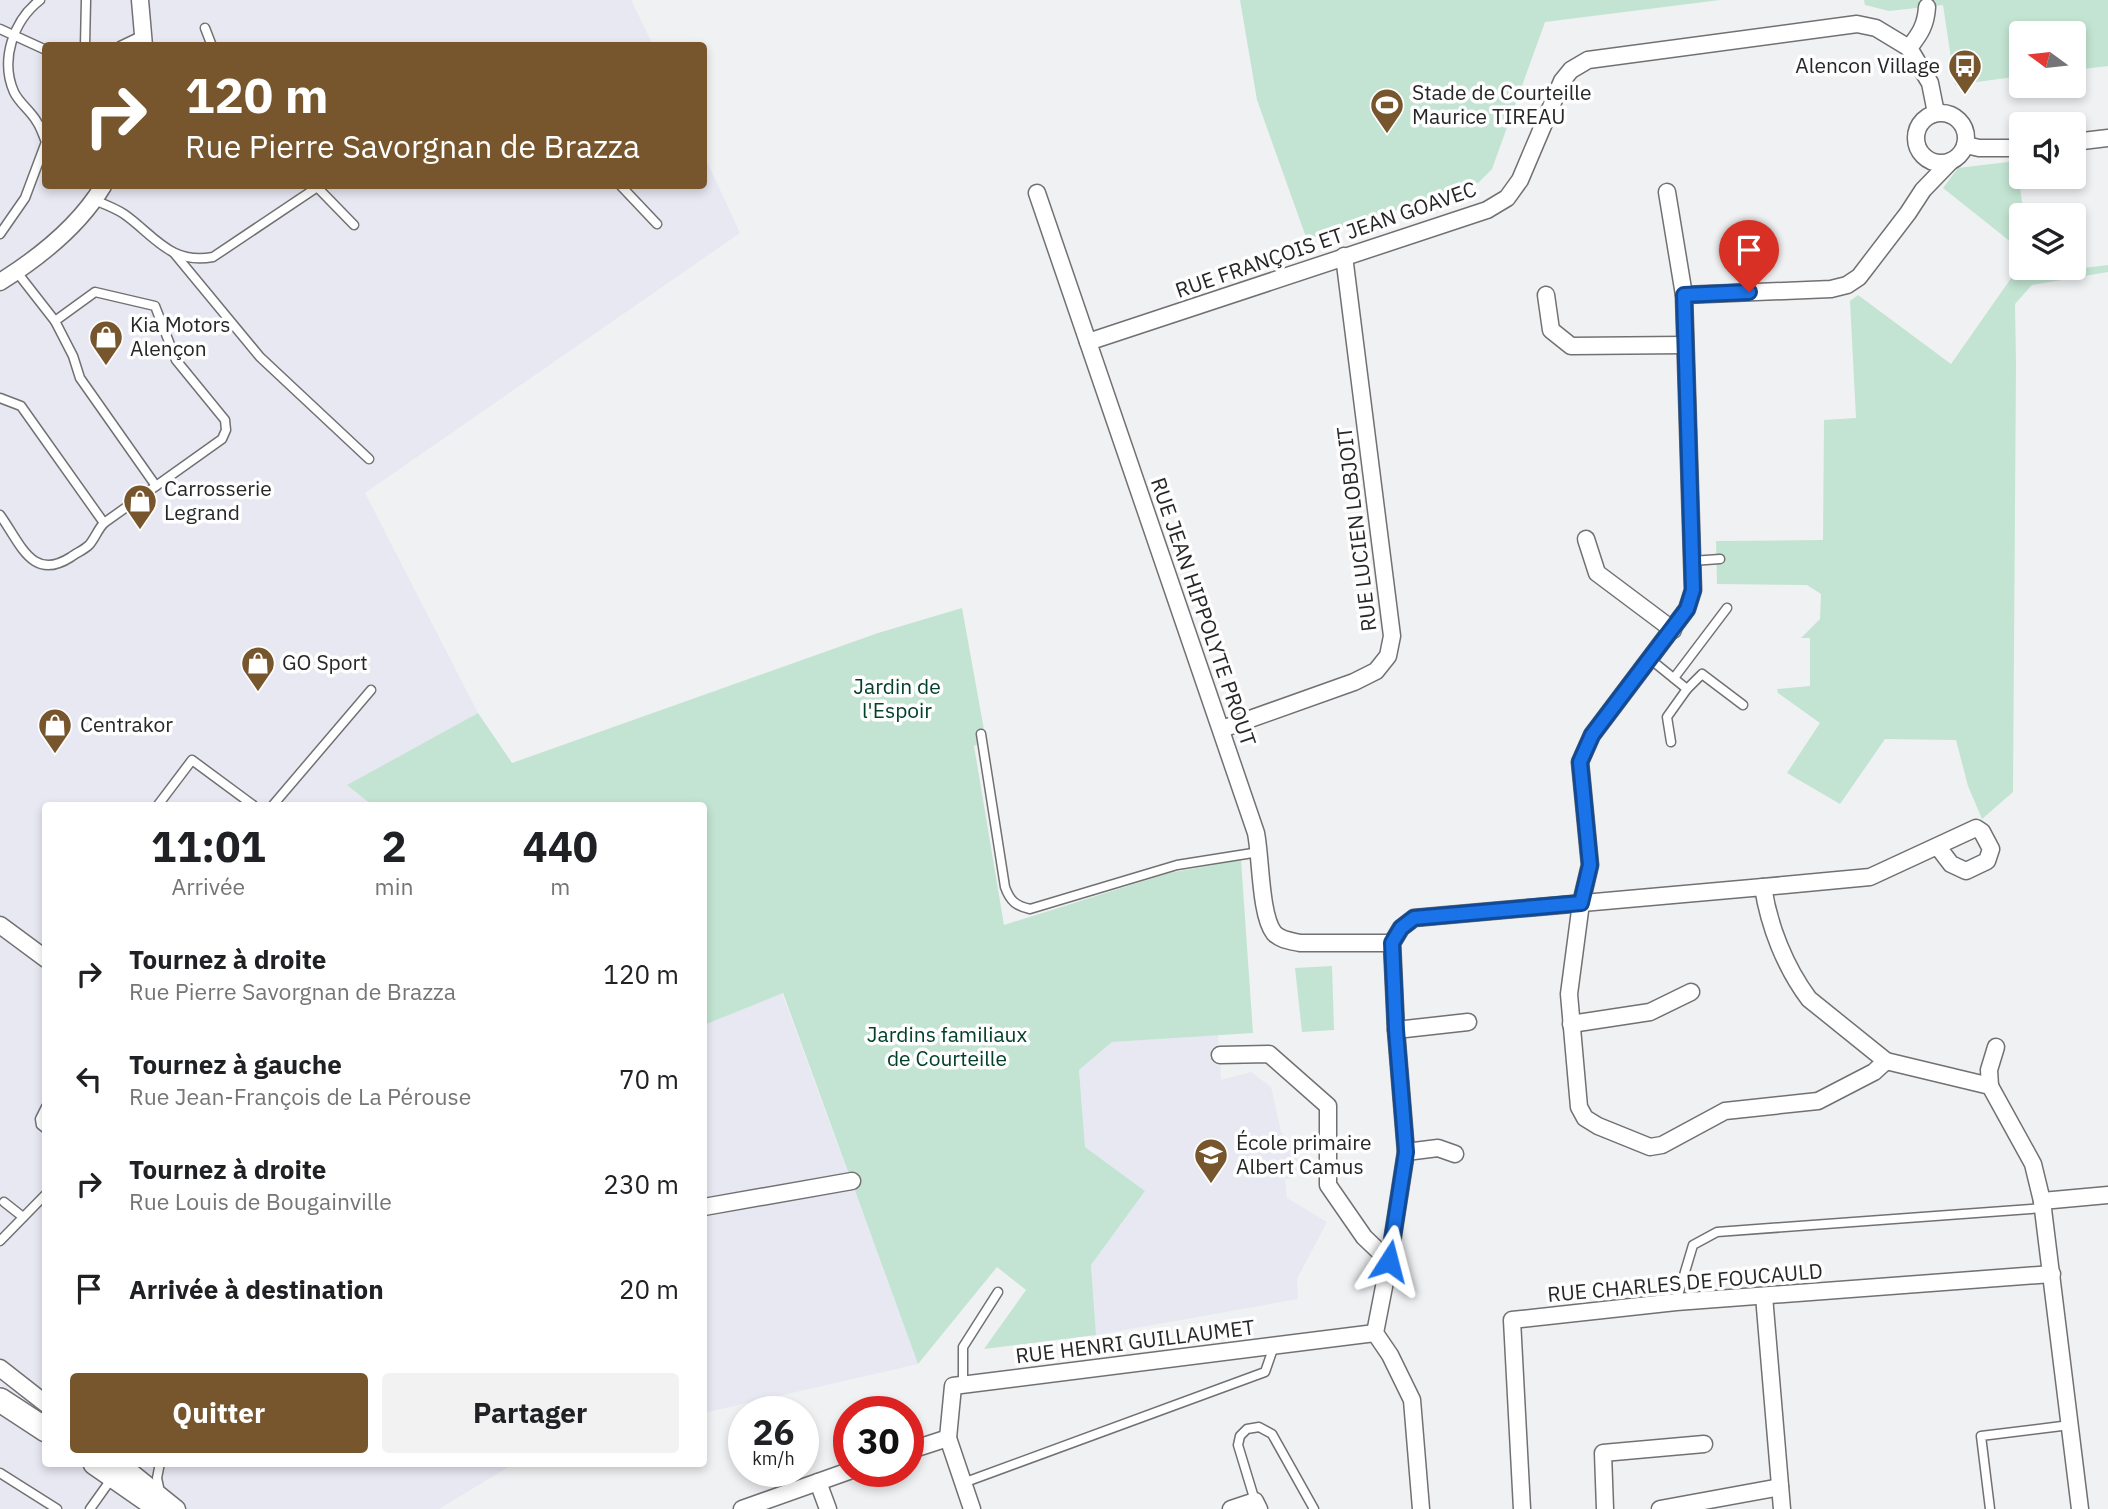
<!DOCTYPE html>
<html lang="fr">
<head>
<meta charset="utf-8">
<style>
  :root { --surface:#fff; --page:#f2f2f2; --text:#202124; --muted:#757577; --accent:#77562d }
  body { margin:0; font-family:"IBM Plex Sans",sans-serif; background:var(--page); color:var(--text); height:100vh; display:flex; flex-direction:column; font-size:26px; white-space:nowrap }
  * { box-sizing:border-box; margin:0 }
  p { font-size:23px; color:var(--muted) }
  .icon { flex:none; width:38px; height:38px; fill:none; stroke:currentColor; stroke-width:2; stroke-linecap:round; stroke-linejoin:round }
  .map { position:relative; flex:1; overflow:hidden }
  .drawer { position:absolute; left:42px; top:802px; width:665px; height:665px; display:flex; flex-direction:column; background:var(--surface); border-radius:7px; box-shadow:0 4px 10px #0003 }
  .drawer>* { flex:none }
  .top-card { position:absolute; left:42px; top:42px; width:665px; height:147px; border-radius:7px; box-shadow:0 4px 10px #0003; background:#77562d; color:#fff; overflow:hidden }
  .needle { width:46px; rotate:285deg }
  .controls { position:absolute; left:2009px; top:21px; display:grid; gap:14px }
  .controls a { display:grid; place-items:center; width:77px; height:77px; border-radius:7px; background:var(--surface); box-shadow:0 4px 10px #0003; font-size:35px }
  .speed { position:absolute; left:728px; top:1396px; display:flex; gap:14px; font-size:35px; font-weight:700; text-align:center }
  .speed>* { display:grid; place-content:center; width:91px; height:91px; border-radius:50%; background:var(--surface); box-shadow:0 4px 10px #0003; line-height:1 }
  .speed small { font-size:18px; font-weight:400 }
  .speed .limit { border:10px solid #d22; background:#fff; color:#111 }
  .pin { position:absolute; display:grid; place-items:center; width:60px; height:60px; color:#fff; margin:-72px -30px; border-radius:50% 50% 50% 0; rotate:-45deg; box-shadow:0 0 7px #0007 }
  .pin .icon { rotate:45deg }
  .me { position:absolute; width:77px; margin:-38px; rotate:9deg; stroke-linejoin:round; filter:drop-shadow(0 0 5px #0008) }
  .turn { display:flex; align-items:center; gap:24px; height:147px; padding:0 28px; font-size:32px }
  .turn .icon { width:91px; height:91px; stroke-width:2.5 }
  .turn b { display:block; font-size:49px; line-height:60px }
  .eta { display:flex; justify-content:space-evenly; align-items:center; height:119px; text-align:center }
  .eta b { font-size:42px; font-weight:700; line-height:49px }
  .button { display:flex; gap:14px; margin-top:auto; padding:14px 28px }
  .button a { flex:1; height:80px; border-radius:7px; background:var(--accent); color:#fff; font-size:28px; font-weight:700; line-height:80px; text-align:center }
  .button a+a { background:var(--page); color:var(--text) }
  ul { padding:0; list-style:none }
  li { display:flex; align-items:center; gap:21px; height:105px; padding:0 28px }
  li div { flex:1 }
  li b { display:block; font-size:26px }
  li em { font-style:normal }
  .map>svg:first-child { display:block }
  .built { fill:#e7e8f2 }
  .green { fill:#c3e4d2 }
  .lines { fill:none; stroke-linecap:round; stroke-linejoin:round }
  .service-casing { stroke:#717173; stroke-width:11 }
  .minor-casing { stroke:#717173; stroke-width:19 }
  .secondary-casing { stroke:#717173; stroke-width:26 }
  .service { stroke:#fff; stroke-width:8 }
  .minor { stroke:#fff; stroke-width:16 }
  .secondary { stroke:#fff; stroke-width:23 }
  .route-casing { stroke:#114b97; stroke-width:18 }
  .route { stroke:#1a73e8; stroke-width:12 }
  .labels { text-anchor:middle; stroke-width:7; stroke-linejoin:round; paint-order:stroke }
  .poi-label { font-size:21px; fill:#272728; stroke:#fefeff; text-anchor:start }
  .street-label { font-size:21px; fill:#272728; stroke:#fefeff }
  .park-label { font-size:21px; fill:#034029; stroke:#fefeff }
</style>
</head>
<body>
<div class="map">
<svg width="2108" height="1509" viewBox="0 0 2108 1509">
  <rect width="100%" height="100%" fill="#f0f1f3"/>
  <g class="built">
    <polygon points="0,0 631,0 653,45 46,46 46,186 704,186 704,155 740,233 365,493 478,713 347,785 372,805 46,805 46,1463 515,1463 439,1509 0,1509"/>
    <polygon points="782,993 918,1364 704,1413 704,1025"/>
    <polygon points="1218,1035 1221,1080 1251,1072 1271,1087 1281,1132 1297,1147 1298,1170 1290,1179 1285,1179 1287,1198 1327,1222 1297,1279 1298,1299 1096,1335 1091,1265 1145,1191 1085,1147 1079,1070 1112,1042"/>
  </g>
  <g class="green">
    <polygon points="1240,0 1720,0 1545,22 1492,169 1478,183 1307,240 1257,100"/>
    <polygon points="1864,0 2108,0 2108,66 2074,70 2074,33 2021,33 2021,76 1955,85 1943,5 1889,11 1865,5"/>
    <polygon points="2016,161 2024,215 2021,215 2021,250 1943,188 1958,168"/>
    <polygon points="2021,264 2021,268 2033,268 2034,274 2108,265 2108,272 2032,285 2015,304 2016,364 2013,792 1982,819 1968,786 1956,740 1885,739 1840,804 1787,773 1820,723 1778,693 1777,689 1810,686 1810,638 1801,638 1820,619 1821,594 1807,585 1717,584 1716,541 1823,540 1824,420 1856,418 1850,301 1858,295 1951,364"/>
    <polygon points="962,608 986,741 974,746 1004,925 1169,873 1241,860 1253,1033 1112,1042 1079,1070 1085,1147 1145,1191 1091,1265 1096,1335 984,1349 1026,1290 997,1267 918,1364 783,993 704,1025 704,805 372,805 347,785 478,713 512,763 878,633"/>
    <polygon points="1332,966 1334,1030 1302,1032 1295,968"/>
  </g>
  <g class="lines">
    <g class="service-casing">
      <g id="service">
        <polyline points="205,28 212,46"/>
        <polyline points="0,29 46,50"/>
        <polyline points="85,46 86,0"/>
        <polyline points="120,46 143,35"/>
        <polyline points="621,186 657,224"/>
        <polyline points="317,187 354,225"/>
        <path d="M94,200C104,204 115,208 124,214C154,235 170,265 213,257L319,186"/>
        <path d="M0,234L25,198L46,142C43,135 41,128 37,122C31,111 19,103 14,92C0,60 13,21 40,0"/>
        <polyline points="174,253 260,357 369,459"/>
        <polyline points="55,321 73,356 80,378 156,486"/>
        <polyline points="0,398 21,406 104,523"/>
        <path d="M0,515C21,544 32,582 71,557C76,553 84,550 89,545C95,538 98,529 104,523L222,439L226,430L225,420L176,360L155,306L95,292L55,321L16,271"/>
        <polyline points="1692,561 1720,559"/>
        <polyline points="1650,659 1687,689 1702,674 1743,705"/>
        <polyline points="1674,678 1727,608"/>
        <path d="M981,734L1005,887C1010,901 1016,906 1030,909L1177,865L1259,852"/>
        <polyline points="1671,742 1667,717 1687,689"/>
        <polyline points="158,805 192,760 253,805"/>
        <polyline points="273,805 371,690"/>
        <polyline points="46,1107 40,1119 41,1125 46,1129"/>
        <polyline points="4,1202 23,1217"/>
        <polyline points="0,1241 46,1194"/>
        <polyline points="1676,1302 1693,1245 1717,1232 2043,1208"/>
        <polyline points="963,1384 963,1347 998,1292"/>
        <polyline points="0,1473 57,1509"/>
        <polyline points="963,1483 1265,1372 1274,1346"/>
        <polyline points="160,1492 157,1478 160,1463"/>
        <polyline points="1255,1501 1238,1445 1240,1436 1247,1429 1259,1427 1272,1434 1314,1509"/>
        <polyline points="90,1509 112,1478"/>
        <polyline points="1990,1509 1981,1436 2070,1425"/>
      </g>
    </g>
    <g class="minor-casing">
      <g id="minor">
        <polyline points="140,0 144,46"/>
        <path d="M1927,7C1926,25 1920,34 1909,48L1930,83L1936,113"/>
        <circle cx="1941" cy="138" r="25"/>
        <polyline points="2074,142 2108,138"/>
        <polyline points="1966,145 1979,148 2021,148"/>
        <polyline points="1667,192 1684,295 1693,590 1687,609 1592,735 1580,762 1590,865 1581,903 1569,994 1579,1107 1585,1118 1598,1126 1650,1147 1662,1145 1725,1111 1818,1101 1874,1072 1886,1061"/>
        <path d="M1037,193L1256,833C1261,858 1260,915 1274,933C1280,940 1291,941 1300,943H1392"/>
        <path d="M0,282C40,257 79,226 103,186"/>
        <polyline points="1546,295 1551,330 1571,346 1685,345"/>
        <polyline points="1684,295 1831,289 1847,285 1859,277 1908,213 1923,190 1951,161"/>
        <polyline points="1088,342 1487,210 1507,198 1520,180 1562,81 1571,70 1588,60 1857,24 1876,28 1909,48"/>
        <polyline points="1586,539 1597,573 1673,630"/>
        <polyline points="1222,729 1354,682 1376,671 1388,656 1392,636 1344,256"/>
        <polyline points="1763,887 1870,877 1976,828 1982,832 1991,849 1987,861 1966,871 1951,864 1938,847"/>
        <polyline points="0,925 46,959"/>
        <polyline points="1571,1024 1650,1012 1691,992"/>
        <polyline points="1396,1030 1468,1022"/>
        <polyline points="1220,1055 1269,1054 1328,1106 1328,1185 1364,1237 1389,1261"/>
        <polyline points="1990,1086 1989,1070 1996,1047"/>
        <polyline points="1406,1152 1438,1148 1455,1154"/>
        <polyline points="704,1207 852,1181"/>
        <polyline points="1764,1296 1782,1509"/>
        <polyline points="0,1368 46,1404"/>
        <polyline points="948,1438 972,1509"/>
        <polyline points="908,1451 948,1438 953,1386 1375,1333"/>
        <polyline points="120,1463 177,1509"/>
        <polyline points="818,1482 828,1509"/>
        <polyline points="742,1509 849,1471"/>
        <polyline points="1231,1509 1255,1501 1259,1509"/>
        <path d="M1421,1509L1412,1400L1390,1355L1375,1333L1389,1261L1406,1152L1396,1030L1392,943L1401,928L1414,918L1763,887C1769,926 1785,967 1809,999L1886,1061L1990,1086L2033,1164L2042,1201"/>
        <polyline points="1522,1509 1512,1320 1676,1302 2052,1274"/>
        <polyline points="1605,1509 1603,1453 1704,1444"/>
        <polyline points="1660,1509 1780,1487"/>
        <polyline points="2080,1509 2042,1201 2108,1195"/>
      </g>
    </g>
    <g class="secondary-casing">
      <g id="secondary">
        <polyline points="0,1400 46,1430"/>
        <polyline points="95,1463 161,1509"/>
      </g>
    </g>
    <use href="#service" class="service"/>
    <use href="#minor" class="minor"/>
    <use href="#secondary" class="secondary"/>
  </g>
  <g class="lines">
    <g class="route-casing">
      <polyline id="route" points="1389,1261 1406,1152 1396,1030 1392,943 1401,928 1414,918 1581,903 1590,865 1580,762 1592,735 1687,609 1693,590 1684,295 1749,292"/>
    </g>
    <use href="#route" class="route"/>
  </g>
  <defs>
    <g id="bus-pin" transform="scale(1.75)"><path d="M0 17L-7.5 6A9.5 9.5 0 1 1 7.5 6Z" fill="#77562d" stroke="#fefeff"/><path d="M-5-6H5V4H4V6H2V4H-2V6H-4V4H-5ZM-3.5-4V0h7V-4ZM-3.5 1.2v1.5H-2V1.2ZM2 1.2v1.5H3.5V1.2Z" fill="#fff"/></g>
    <g id="stadium-pin" transform="scale(1.75)"><path d="M0 17L-7.5 6A9.5 9.5 0 1 1 7.5 6Z" fill="#77562d" stroke="#fefeff"/><path d="M0-5a6.5 5 0 1 0 0 10a6.5 5 0 1 0 0-10ZM-3.5-1.8h7v3.6h-7Z" fill="#fff"/></g>
    <g id="shop-pin" transform="scale(1.75)"><path d="M0 17L-7.5 6A9.5 9.5 0 1 1 7.5 6Z" fill="#77562d" stroke="#fefeff"/><path d="M-5-2.5h2.3a2.7 3.5 0 0 1 5.4 0H5L5.5 6h-11ZM-1.5-2.5h3a1.5 2.3 0 0 0-3 0Z" fill="#fff"/></g>
    <g id="school-pin" transform="scale(1.75)"><path d="M0 17L-7.5 6A9.5 9.5 0 1 1 7.5 6Z" fill="#77562d" stroke="#fefeff"/><path d="M0-5L7-2L0 1L-7-2ZM-4 1L0 2.5L4 1V4Q0 6-4 4Z" fill="#fff"/></g>
  </defs>
  <g fill-rule="evenodd">
    <use href="#bus-pin" x="1965" y="66"/>
    <use href="#stadium-pin" x="1387" y="105"/>
    <use href="#shop-pin" x="106" y="337"/>
    <use href="#shop-pin" x="140" y="501"/>
    <use href="#shop-pin" x="258" y="663"/>
    <use href="#shop-pin" x="55" y="725"/>
    <use href="#school-pin" x="1211" y="1155"/>
  </g>
  <g class="labels">
    <g class="poi-label">
      <text x="1940" y="73" text-anchor="end">Alencon Village</text>
      <text x="1412" y="100">Stade de Courteille<tspan x="1412" dy="24">Maurice TIREAU</tspan></text>
      <text x="130" y="332">Kia Motors<tspan x="130" dy="24">Alençon</tspan></text>
      <text x="164" y="496">Carrosserie<tspan x="164" dy="24">Legrand</tspan></text>
      <text x="282" y="670">GO Sport</text>
      <text x="80" y="732">Centrakor</text>
      <text x="1236" y="1150">École primaire<tspan x="1236" dy="24">Albert Camus</tspan></text>
    </g>
    <g class="street-label">
      <text transform="translate(1326 240) rotate(-19)" y="7">RUE FRANÇOIS ET JEAN GOAVEC</text>
      <text transform="translate(1357 529) rotate(-97)" y="7">RUE LUCIEN LOBJOIT</text>
      <text transform="translate(1203 612) rotate(71)" y="7">RUE JEAN HIPPOLYTE PROUT</text>
      <text transform="translate(1685 1283) rotate(-5)" y="7">RUE CHARLES DE FOUCAULD</text>
      <text transform="translate(1135 1342) rotate(-7)" y="7">RUE HENRI GUILLAUMET</text>
    </g>
    <g class="park-label">
      <text x="897" y="694">Jardin de<tspan x="897" dy="24">l'Espoir</tspan></text>
      <text x="947" y="1042">Jardins familiaux<tspan x="947" dy="24">de Courteille</tspan></text>
    </g>
  </g>
</svg>
<div class="controls">
<a><svg class="needle" viewBox="-14 -14 28 28"><path d="M0-13l5 13h-10z" fill="#e53935"/><path d="M0 13l5-13h-10z" fill="#757577"/></svg></a>
<a><svg class="icon" aria-label="sound" viewBox="0 0 24 24"><path d="M4 9h4l5-4v14l-5-4H4zM17 9q2 3 0 6"/></svg></a>
<a><svg class="icon" aria-label="layers" viewBox="0 0 24 24"><path d="M12 4l9 5-9 5-9-5zM3 14l9 5 9-5"/></svg></a>
</div>
<div class="speed"><div>26<small>km/h</small></div><div class="limit">30</div></div>
<div class="pin" style="left:1749px;top:292px;background:#d93025"><svg class="icon" aria-label="arrive" viewBox="0 0 24 24"><path d="M6 21V4h12l-3 4 3 4H6"/></svg></div>
<svg class="me" style="left:1389px;top:1261px" viewBox="-20 -20 40 40"><path d="M0-17L14 15 0 8-14 15z" fill="#1a73e8" stroke="#fff" stroke-width="4"/></svg>
<div class="top-card">
<div class="turn"><svg class="icon" aria-label="right" viewBox="0 0 24 24"><path d="M7 20v-9h11M14 6l5 5-5 5"/></svg><div><b>120 m</b>Rue Pierre Savorgnan de Brazza</div></div>
</div>
<section class="drawer">
<div class="eta">
<div><b>11:01</b><p>Arrivée</p></div>
<div><b>2</b><p>min</p></div>
<div><b>440</b><p>m</p></div>
</div>
<ul>
<li><svg class="icon" aria-label="right" viewBox="0 0 24 24"><path d="M7 20v-9h11M14 6l5 5-5 5"/></svg><div><b>Tournez à droite</b><p>Rue Pierre Savorgnan de Brazza</p></div><em>120 m</em></li>
<li><svg class="icon" aria-label="left" viewBox="0 0 24 24"><path d="M17 20v-9H6M10 6l-5 5 5 5"/></svg><div><b>Tournez à gauche</b><p>Rue Jean-François de La Pérouse</p></div><em>70 m</em></li>
<li><svg class="icon" aria-label="right" viewBox="0 0 24 24"><path d="M7 20v-9h11M14 6l5 5-5 5"/></svg><div><b>Tournez à droite</b><p>Rue Louis de Bougainville</p></div><em>230 m</em></li>
<li><svg class="icon" aria-label="arrive" viewBox="0 0 24 24"><path d="M6 21V4h12l-3 4 3 4H6"/></svg><div><b>Arrivée à destination</b></div><em>20 m</em></li>
</ul>
<div class="button"><a>Quitter</a><a>Partager</a></div>
</section>
</div>
</body>
</html>
